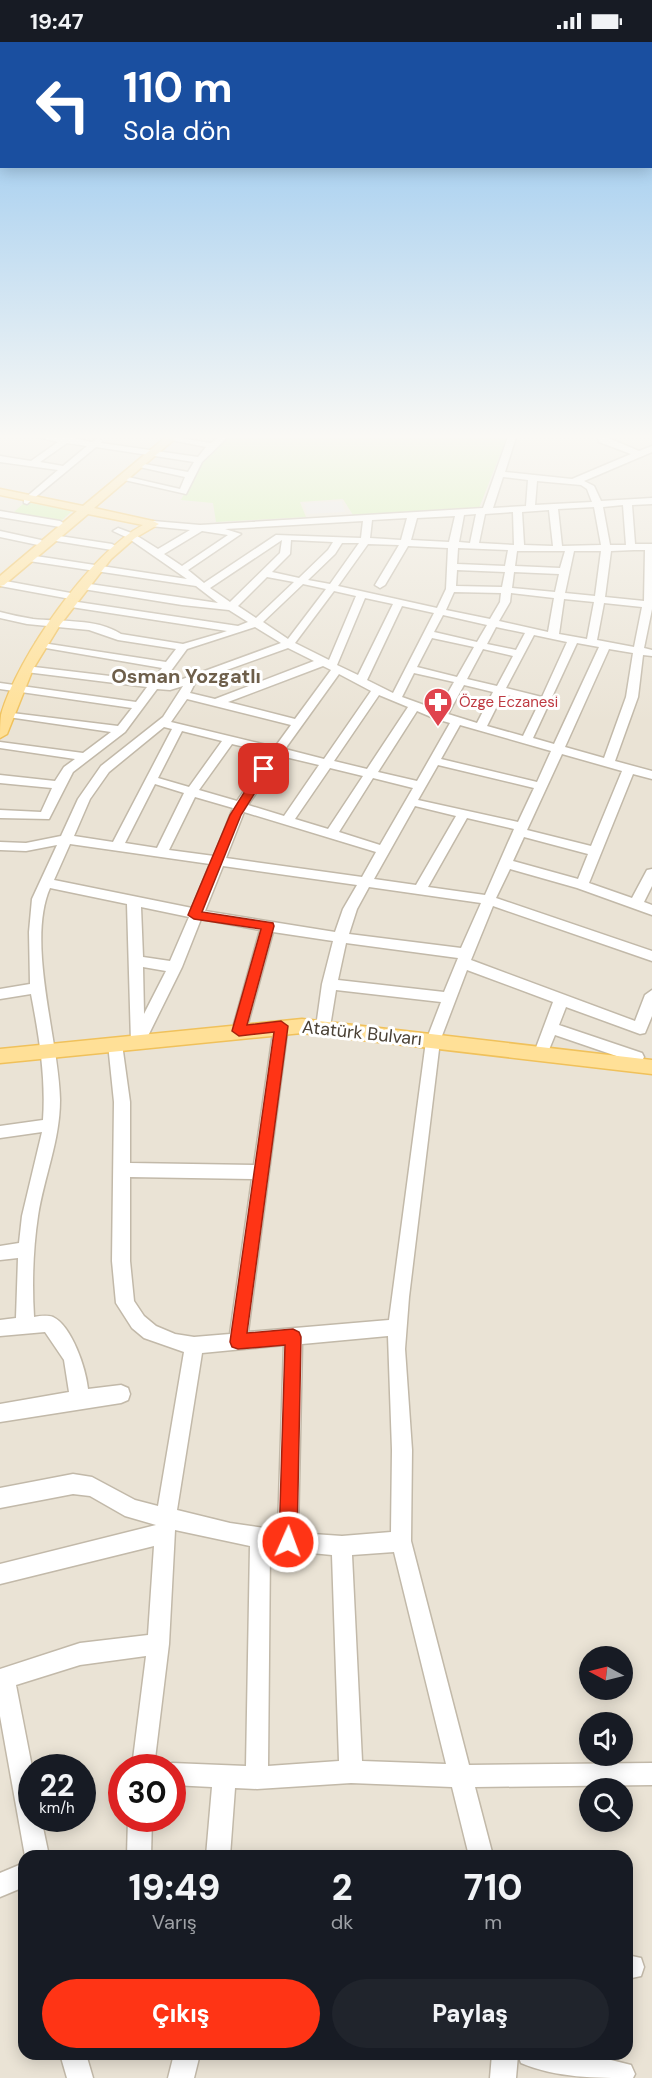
<!DOCTYPE html>
<html lang="tr">
<head>
<meta charset="utf-8">
<style>
  :root { --surface:#171b24; --page:#20242c; --text:#f1f3f6; --muted:#9ea1a6; --accent:#ff3415 }
  body { margin:0; font-family:"DM Sans",sans-serif; background:var(--page); color:var(--text); height:100vh; display:flex; flex-direction:column; font-size:22px; white-space:nowrap }
  * { box-sizing:border-box; margin:0 }
  p { font-size:20px; color:var(--muted) }
  .icon { flex:none; width:33px; height:33px; fill:none; stroke:currentColor; stroke-width:2; stroke-linecap:round; stroke-linejoin:round }
  .map { position:relative; flex:1; overflow:hidden }
  .sheet { position:absolute; left:18px; top:1808px; width:615px; height:210px; display:flex; flex-direction:column; background:var(--surface); border-radius:18px; box-shadow:0 3px 15px #0003 }
  .sheet>* { flex:none }
  .top-card { position:absolute; left:0px; top:0px; width:652px; height:126px; box-shadow:0 3px 15px #0003; background:#1a4fa0; color:#fff; overflow:hidden }
  .needle { width:39px; rotate:277deg }
  .fabs { position:absolute; left:579px; top:1604px; display:grid; gap:12px }
  .fabs a { display:grid; place-items:center; width:54px; height:54px; border-radius:50%; background:var(--surface); box-shadow:0 3px 15px #0003; font-size:30px }
  .speed { position:absolute; left:18px; top:1712px; display:flex; gap:12px; font-size:30px; font-weight:700; text-align:center }
  .speed>* { display:grid; place-content:center; width:78px; height:78px; border-radius:50%; background:var(--surface); box-shadow:0 3px 15px #0003; line-height:1 }
  .speed small { font-size:15px; font-weight:400 }
  .speed .limit { border:9px solid #d22; background:#fff; color:#111 }
  .pin { position:absolute; display:grid; place-items:center; width:51px; height:51px; color:#fff; margin:-26px; border-radius:12px; box-shadow:0 3px 9px #0006 }
  .me { position:absolute; width:66px; margin:-33px; rotate:2deg; stroke-linejoin:round; filter:drop-shadow(0 0 4px #0008) }
  .turn { display:flex; align-items:center; gap:21px; height:126px; padding:0 24px; font-size:27px }
  .turn .icon { width:78px; height:78px; stroke-width:2.5 }
  .turn b { display:block; font-size:42px; line-height:51px }
  .eta { display:flex; justify-content:space-evenly; align-items:center; height:102px; text-align:center }
  .eta b { font-size:36px; font-weight:800; line-height:42px }
  .button { display:flex; gap:12px; margin-top:auto; padding:12px 24px }
  .button a { flex:1; height:69px; border-radius:36px; background:var(--accent); color:#fff; font-size:24px; font-weight:800; line-height:69px; text-align:center }
  .button a+a { background:var(--page); color:var(--text) }
  .status { display:flex; justify-content:space-between; align-items:center; height:42px; padding:0 30px; background:var(--surface); direction:ltr }
  .status svg { height:16px; fill:currentColor }
  .map>svg:first-child { display:block }
  .residential { fill:#eae3d5; fill-rule:evenodd }
  .green { fill:#d1eeac }
  .parking { fill:#e6e3e0 }
  .lines { fill:none; stroke-linecap:round; stroke-linejoin:round }
  .minor-casing { stroke:#c2b9a9; stroke-width:3 }
  .major-casing { stroke:#f0c15b; stroke-width:3 }
  .minor { fill:#fff; fill-rule:evenodd }
  .major { fill:#ffe097; fill-rule:evenodd }
  .route { fill:#ff3415; stroke:#a6220e; stroke-width:1.5 }
  .labels { text-anchor:middle; stroke-width:6; stroke-linejoin:round; paint-order:stroke }
  .far-health-label { font-size:15px; fill:#be3a42; stroke:#fff; text-anchor:start }
  .street-label { font-size:18px; fill:#4a4135; stroke:#fff }
  .far-district-label { font-size:20px; font-weight:bold; fill:#6e5f4b; stroke:#fff }
</style>
</head>
<body>
<div class="status"><b>19:47</b><svg viewBox="0 0 49 12"><path d="M0 12V9h3v3zM5 12V6h3v6zM10 12V3h3v9zM15 12V0h3v12zM26 1h20v11H26zM47 4h2v5h-2z"/></svg></div>
<div class="map">
<svg width="652" height="2036" viewBox="0 0 652 2036">
  <rect width="100%" height="100%" fill="#f5f1e8"/>
  <path class="residential" d="M0,395H652V2036H0ZM590,1614H622V1647H590ZM590,1680H622V1713H590ZM32,1725H82V1776H32ZM122,1725H172V1776H122ZM590,1746H622V1779H590ZM24,1814H627V2012H24Z"/>
  <g class="green">
    <path d="M227,395H507L479,466L353,473L343,457L300,460L306,475L216,480L213,461L181,458C193,435 205,410 227,395Z"/>
    <polygon points="25,460 72,469 61,479 13,471"/>
  </g>
  <polygon class="parking" points="342,459 345,470 307,472 304,461"/>
  <g class="lines">
    <g class="minor-casing">
      <g id="minor">
        <path d="M38,395H69L92,400L98,396L102,399L101,401L198,415L206,405L166,397L173,395L211,401L219,395H228L202,420L186,452L120,437L124,434L180,447L185,435L135,424L139,421L188,430L194,420L96,405L27,462L24,461V457L58,428L0,420V414L31,419L58,400ZM67,401L87,404L63,424L40,420Z"/>
        <path d="M508,395H516L505,430L572,437L631,412L599,400L598,395H606L639,409L652,404V410L584,439L594,444L601,459L652,456V462L632,463L635,502H652V567L644,606L652,608V614L643,613L638,655L615,719L652,729V737L633,732L589,841L632,856L647,828L652,827V844L644,860L652,863V873L577,846L510,827L496,856L652,909V919L493,864L471,918L635,979L645,953L652,948V974L645,991L640,992L566,965L559,983L642,1011L644,1015L642,1019L637,1021L555,993L546,1015H536L534,1011L553,960L467,928L440,999L409,1255L405,1307L412,1408L411,1499L469,1723L652,1721V1743L475,1745L493,1814H469L452,1745L351,1741L257,1747L235,1746L230,1814H206L212,1745L172,1743V1725H164L172,1721L246,1724L250,1504L175,1488L169,1602L154,1725H132L146,1614L80,1623L16,1643L32,1725V1776H41L49,1814H25L0,1674V1627L80,1601L148,1593L154,1504L0,1542V1522L156,1483L125,1474L90,1454L73,1452L0,1466V1446L73,1432L92,1435L135,1458L158,1464L184,1310L144,1296L132,1286L116,1261L112,1219L114,1060L108,1002L110,998H120L122,1002L130,1060V1121L254,1123L274,984L276,980H286L288,984L248,1290L389,1278L426,999L441,960L336,948L330,985L328,989H318L316,985L322,942L333,899L273,890L246,989L244,993H234L232,989L260,888L201,877L182,925L145,1000L143,1004H133L131,1000L127,862L50,846C26,901 59,998 60,1058C60,1099 44,1135 38,1174C33,1207 32,1242 34,1275C40,1274 47,1273 53,1275C72,1284 86,1327 88,1347L121,1343L128,1346L130,1352L128,1358L121,1361L0,1380V1362L69,1350L64,1318L45,1290L0,1294V1278L16,1276L18,1216L0,1218V1204L19,1201L22,1174L42,1090L0,1096V1084L43,1078C46,1035 39,994 31,952L0,957V947L30,942L29,890L32,857L57,803L26,809L0,808V800L26,801L61,794L78,757L101,724L163,675L183,644L170,648L157,647L125,690L73,730L49,777L0,776V768L41,770L52,746L0,741V733L55,739L64,725L75,717L0,706V700L83,711L111,690L8,675L4,674V670L118,684L132,666L0,647V641L136,660L147,645L26,630L21,627L26,624L152,639L162,626L40,605L36,604V600L166,620L176,607L118,598L89,588L27,582L0,576V570C11,573 22,575 33,577C60,580 97,576 121,592L183,602L221,591L227,589L71,565L66,562L71,559L238,584L248,580L229,568L182,563L83,547L78,544L83,541L218,561L196,544L29,519L24,516L29,513L187,537L128,496L113,489L118,486L134,492L158,507L190,488L150,484V480L153,479L200,483L483,466ZM503,435L528,438L526,464L493,466ZM537,439L581,443L587,447L592,460L535,463ZM623,463L626,503H610L603,465ZM594,465L601,503L562,504L558,467ZM549,468L553,504L524,503L522,470ZM513,470L514,503L479,501L485,472ZM476,472L470,501L459,500L464,473ZM455,474L449,500L411,498L417,476ZM407,476L401,498L370,496L372,478ZM363,479L361,496L276,493L204,541L188,528L241,492L225,487ZM202,489L228,493L182,524L164,512ZM282,498L280,511L230,560L210,546ZM291,498L333,500L328,508L299,536L272,530L290,512ZM342,501H359L330,542L308,538L335,512ZM368,502L399,503L375,543L380,546L385,543L408,504L448,506L446,547L437,566L338,544ZM458,506L508,508L505,524L457,522ZM634,508H645L644,559L605,555L611,509ZM517,509H565L560,526L515,524ZM574,509H601L595,554L565,551ZM457,528L505,530L502,545L456,544ZM514,530L559,532L555,550L512,546ZM267,535L294,540L256,576L238,564ZM303,542L326,547L288,597L263,580ZM334,549L356,554L329,618L295,601ZM454,550L501,551L500,560L490,577L446,568ZM511,551L554,556L548,590L499,579L510,560ZM365,556L393,562L358,633L337,623ZM564,557L594,560L587,597L559,592ZM604,561L642,565L634,605L597,598ZM402,564L434,571L393,651L367,638ZM443,573L487,583L477,600L434,590ZM255,585L281,601L169,642L162,641L187,607ZM496,585L525,591L516,608L487,602ZM534,593L567,600L542,655L506,646ZM432,596L474,605L457,635L417,625ZM577,601L599,605L554,702L533,696ZM288,606L314,619L215,657L190,651L196,639ZM483,607L513,614L497,644L467,637ZM609,607L633,611L626,655L604,716L565,705ZM323,624L331,628L295,677L228,660ZM414,631L454,640L438,668L402,655ZM339,632L371,649L324,717L285,707ZM464,643L493,650L477,681L448,672ZM503,652L539,661L523,694L487,684ZM379,653L408,665L367,727L334,719ZM187,657L291,683L275,705L171,680ZM417,669L436,677L450,681L417,739L378,730ZM460,683L551,709L537,740L441,717ZM164,685L172,687L113,800L74,794L90,757L109,730ZM182,689L222,699L189,745L158,736ZM232,702L270,711L237,759L199,748ZM562,712L622,729L591,804L527,788ZM281,714L319,723L284,774L248,763ZM438,723L534,746L518,780L418,758ZM330,726L363,734L328,787L295,777ZM373,736L413,746L380,803L339,790ZM155,742L184,751L157,806L125,801ZM195,755L233,766L214,814L169,808ZM415,764L456,774L416,843L374,837ZM244,770L376,810L362,835L226,816ZM467,776L514,787L485,853L428,845ZM524,795L588,812L578,837L513,819ZM70,802L210,822L192,866L54,838ZM223,824L357,843L343,867L335,890L205,869ZM369,845L481,861L461,906L349,892L357,867ZM141,865L189,875L170,919L143,915ZM346,901L458,916L444,950L338,938ZM143,925L166,929L144,972ZM130,1135L252,1137L230,1292L194,1295L175,1292L156,1284L144,1274L134,1259L130,1219ZM388,1294L392,1408L391,1490L342,1494L298,1491L302,1302ZM284,1303L278,1488L230,1481L177,1468L202,1311ZM270,1507L332,1513L339,1719L268,1724ZM394,1510L446,1722L362,1719L352,1513Z"/>
        <polygon points="0,469 60,479 65,482 60,485 0,475"/>
        <polygon points="0,489 41,498 43,500 38,503 0,495"/>
        <polygon points="53,493 112,502 117,505 112,508 50,498 48,496"/>
        <polygon points="0,538 76,552 81,555 76,558 0,544"/>
        <polygon points="128,1776 152,1776 151,1814 127,1814"/>
        <polygon points="24,1821 24,1845 0,1855 0,1831"/>
        <polygon points="627,1913 641,1916 644,1925 641,1934 627,1937"/>
        <polygon points="60,2012 86,2012 93,2036 67,2036"/>
        <polygon points="174,2012 200,2012 194,2036 168,2036"/>
        <path d="M492,2012H587L631,2023L635,2032L633,2036C595,2036 557,2036 521,2021L518,2013L516,2036H490Z"/>
      </g>
    </g>
    <g class="major-casing">
      <g id="major">
        <path d="M166,395H177L94,466L153,479L159,482L135,496L111,517L60,583L33,627L7,692L0,696C0,689 0,680 1,673C17,616 90,511 143,483L88,472L4,543L0,544V534L77,469L0,453V447L83,464Z"/>
        <polygon points="302,977 652,1018 652,1032 302,991 0,1021 0,1007"/>
      </g>
    </g>
    <use href="#minor" class="minor"/>
    <use href="#major" class="major"/>
  </g>
  <linearGradient id="sky" x2="0" y2="1"><stop stop-color="#8ac1ee"/><stop offset="0.58" stop-color="#faf9f5"/><stop offset="1" stop-color="#faf9f5" stop-opacity="0"/></linearGradient>
  <rect width="652" height="680" fill="url(#sky)"/>
  <polygon class="route" points="264,724 270,727 241,773 202,870 273,881 274,884 247,983 281,979 288,984 247,1291 293,1287 299,1290 301,1295 297,1500 294,1506 288,1509 281,1506 279,1500 285,1303 238,1307 232,1305 230,1300 274,990 239,994 232,989 261,887 194,877 188,873 230,773 260,725"/>
  <defs>
    <g id="pharmacy-pin" transform="scale(1.5)"><path d="M0 17L-7.5 6A9.5 9.5 0 1 1 7.5 6Z" fill="#e0444e" stroke="#fff"/><path d="M-2-6h4v4h4v4h-4v4h-4v-4h-4v-4h4Z" fill="#fff"/></g>
  </defs>
  <g fill-rule="evenodd">
    <use href="#pharmacy-pin" x="438" y="660"/>
  </g>
  <g class="labels">
    <g class="far-health-label">
      <text x="459" y="665">Özge Eczanesi</text>
    </g>
    <g class="street-label">
      <text transform="translate(362 991) rotate(6)" y="6">Atatürk Bulvarı</text>
    </g>
    <g class="far-district-label">
      <text x="186" y="641">Osman Yozgatlı</text>
    </g>
  </g>
</svg>
<div class="fabs">
<a><svg class="needle" viewBox="-14 -14 28 28"><path d="M0-13l5 13h-10z" fill="#e53935"/><path d="M0 13l5-13h-10z" fill="#9ea1a6"/></svg></a>
<a><svg class="icon" aria-label="sound" viewBox="0 0 24 24"><path d="M4 9h4l5-4v14l-5-4H4zM17 9q2 3 0 6"/></svg></a>
<a><svg class="icon" aria-label="search" viewBox="0 0 24 24"><circle cx="10" cy="10" r="6"/><path d="M15 15l6 6"/></svg></a>
</div>
<div class="speed"><div>22<small>km/h</small></div><div class="limit">30</div></div>
<div class="pin" style="left:264px;top:727px;background:#d93025"><svg class="icon" aria-label="arrive" viewBox="0 0 24 24"><path d="M6 21V4h12l-3 4 3 4H6"/></svg></div>
<svg class="me" style="left:288px;top:1500px" viewBox="-20 -20 40 40"><circle r="17" fill="#ff3415" stroke="#fff" stroke-width="3"/><path d="M0-11L8 9 0 5-8 9z" fill="#fff"/></svg>
<div class="top-card">
<div class="turn"><svg class="icon" aria-label="left" viewBox="0 0 24 24"><path d="M17 20v-9H6M10 6l-5 5 5 5"/></svg><div><b>110 m</b>Sola dön</div></div>
</div>
<section class="sheet">
<div class="eta">
<div><b>19:49</b><p>Varış</p></div>
<div><b>2</b><p>dk</p></div>
<div><b>710</b><p>m</p></div>
</div>
<div class="button"><a>Çıkış</a><a>Paylaş</a></div>
</section>
</div>
</body>
</html>
